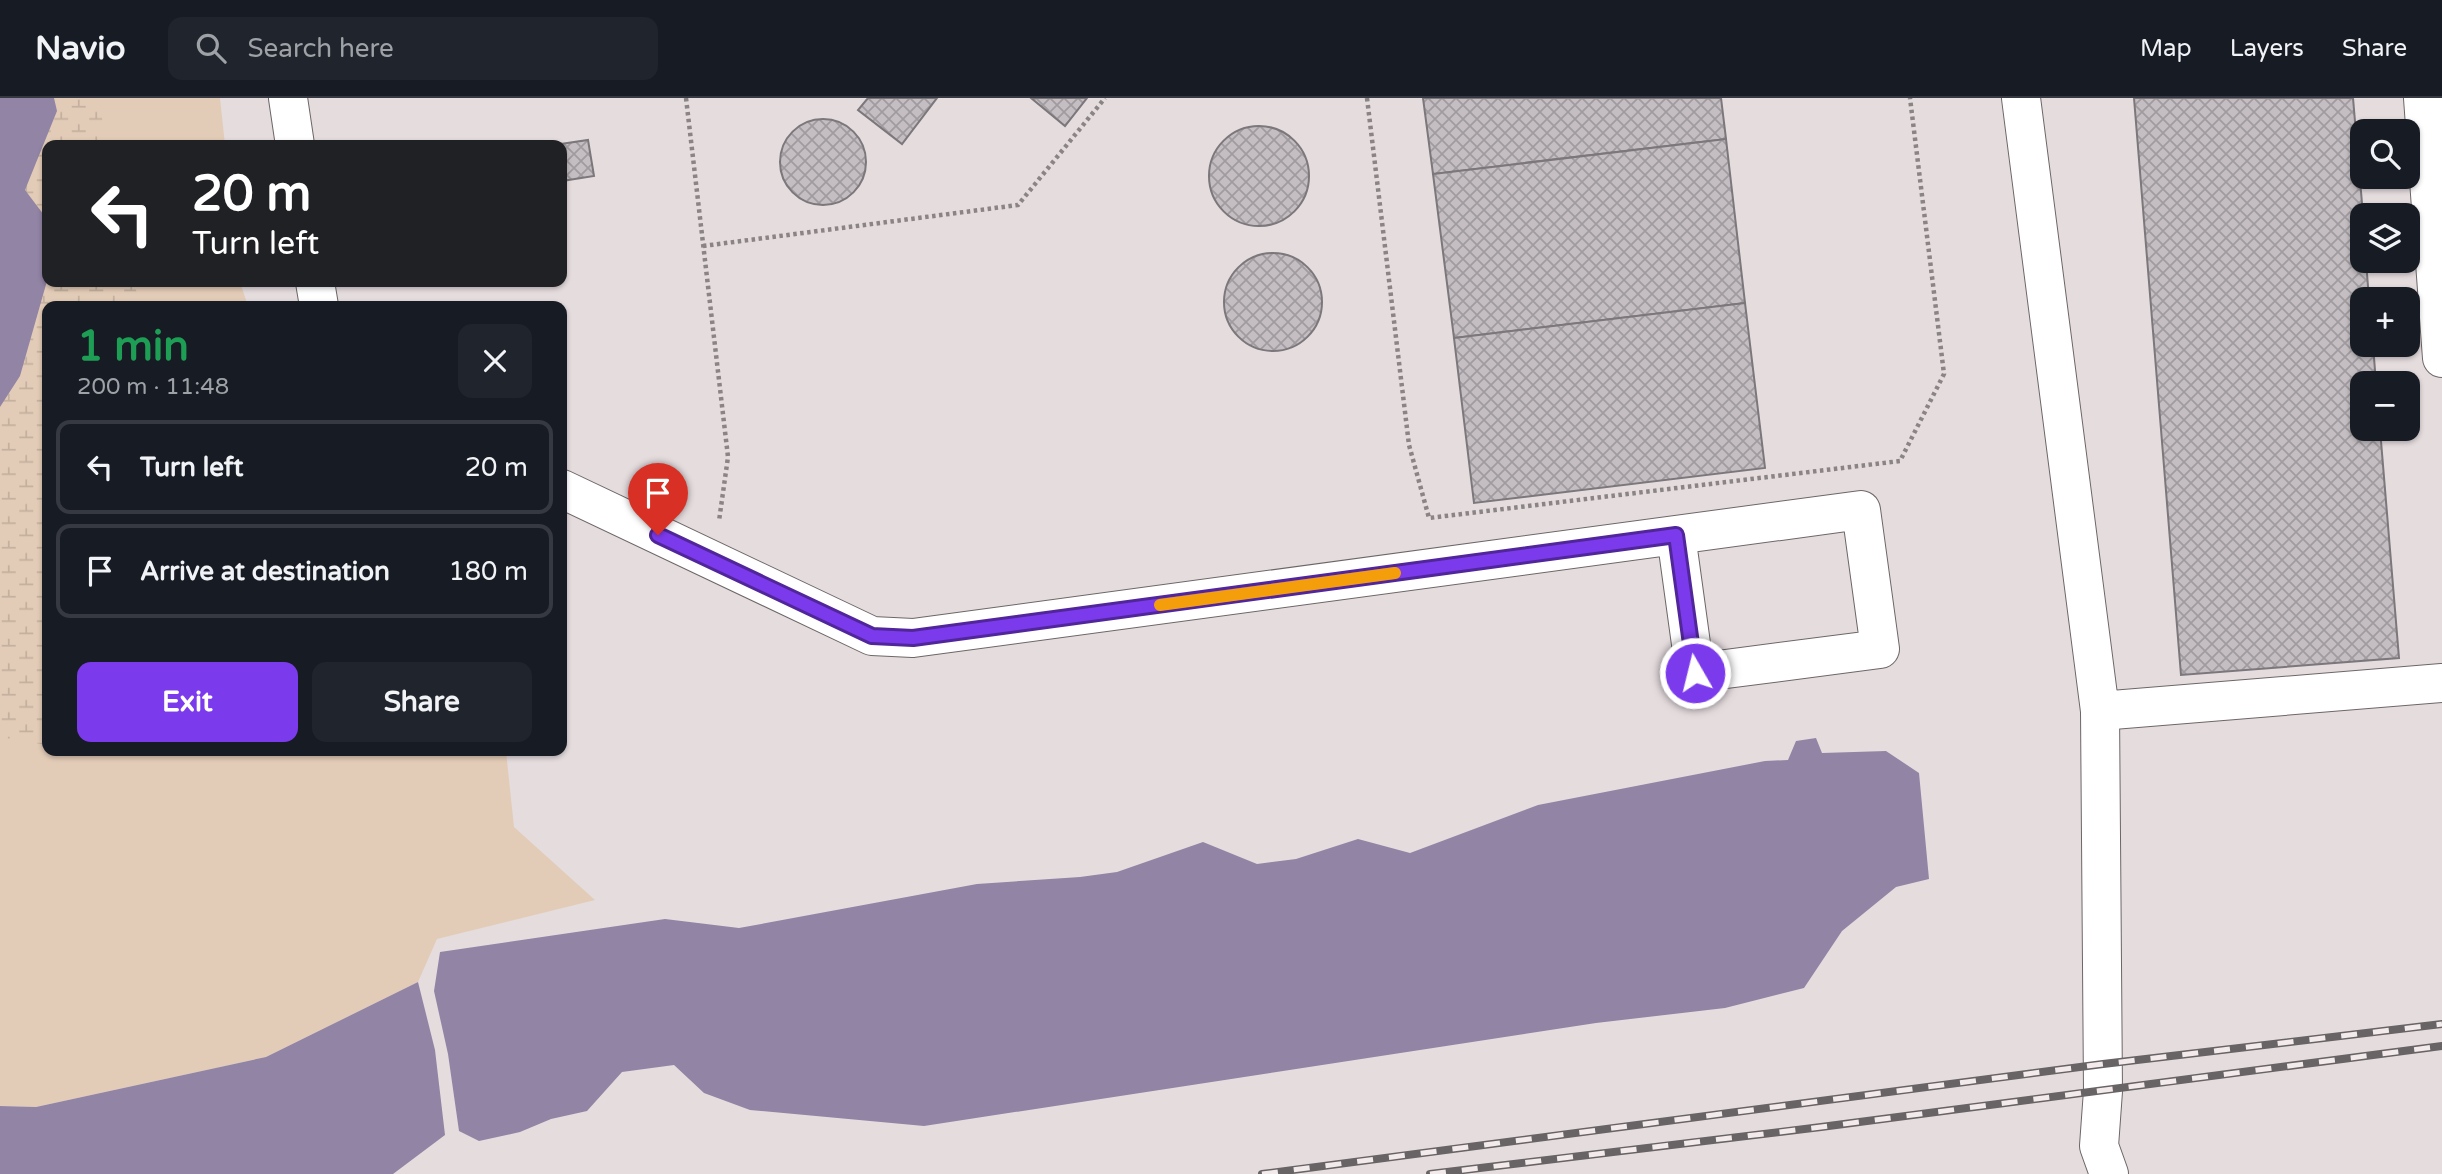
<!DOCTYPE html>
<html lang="en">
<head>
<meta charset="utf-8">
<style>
  :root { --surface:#171b24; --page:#20242c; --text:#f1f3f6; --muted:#9ea1a6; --line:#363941; --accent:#7c3aed }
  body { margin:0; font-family:"Varela Round",sans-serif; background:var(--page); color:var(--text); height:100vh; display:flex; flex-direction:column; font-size:26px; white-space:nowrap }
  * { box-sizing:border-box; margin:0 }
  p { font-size:23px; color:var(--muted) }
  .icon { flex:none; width:38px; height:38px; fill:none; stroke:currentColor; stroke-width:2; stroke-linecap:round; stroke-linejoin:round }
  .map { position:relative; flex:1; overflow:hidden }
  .sheet { position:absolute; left:42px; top:203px; width:525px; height:455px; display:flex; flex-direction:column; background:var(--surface); border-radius:14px; box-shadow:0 2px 5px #0004 }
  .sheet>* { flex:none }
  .top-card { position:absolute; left:42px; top:42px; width:525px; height:147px; border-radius:14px; box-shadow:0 2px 5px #0004; background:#202124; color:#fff; overflow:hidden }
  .fabs { position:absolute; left:2350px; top:21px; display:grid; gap:14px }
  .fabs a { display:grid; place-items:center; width:70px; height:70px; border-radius:14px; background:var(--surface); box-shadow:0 2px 5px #0004; font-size:35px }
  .pin { position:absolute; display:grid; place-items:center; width:60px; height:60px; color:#fff; margin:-72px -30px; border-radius:50% 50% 50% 0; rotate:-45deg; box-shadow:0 0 7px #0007 }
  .pin .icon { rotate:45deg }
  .me { position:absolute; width:77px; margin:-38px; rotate:352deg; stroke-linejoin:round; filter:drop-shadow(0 0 5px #0008) }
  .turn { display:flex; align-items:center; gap:24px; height:147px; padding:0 35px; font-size:32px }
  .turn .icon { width:91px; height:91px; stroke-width:2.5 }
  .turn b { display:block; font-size:49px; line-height:60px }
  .round { display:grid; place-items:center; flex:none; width:74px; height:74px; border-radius:14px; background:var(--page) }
  .head { display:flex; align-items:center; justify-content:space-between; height:119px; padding:0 35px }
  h1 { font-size:42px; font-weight:700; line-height:52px; color:#1e9e55 }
  .cta { display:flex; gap:14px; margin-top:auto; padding:14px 35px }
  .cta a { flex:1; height:80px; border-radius:14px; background:var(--accent); color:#fff; font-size:28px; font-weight:700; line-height:80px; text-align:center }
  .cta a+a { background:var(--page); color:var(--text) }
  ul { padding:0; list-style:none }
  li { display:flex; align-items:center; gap:21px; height:94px; margin:0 14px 10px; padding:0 21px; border:4px solid var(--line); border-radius:14px }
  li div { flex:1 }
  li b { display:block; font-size:26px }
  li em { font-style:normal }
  header { display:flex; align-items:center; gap:42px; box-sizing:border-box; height:98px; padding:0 35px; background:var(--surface); border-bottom:2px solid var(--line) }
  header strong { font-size:33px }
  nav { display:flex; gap:38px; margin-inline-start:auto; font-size:24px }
  .search { width:490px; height:63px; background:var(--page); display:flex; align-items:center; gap:18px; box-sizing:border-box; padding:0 24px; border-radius:14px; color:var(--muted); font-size:26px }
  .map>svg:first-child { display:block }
  .green { fill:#e3ccb7 }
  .wetland { fill:url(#wetland-marsh) }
  .water { fill:#9284a5 }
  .building { fill:url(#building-cross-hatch); stroke:#7c777b; stroke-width:2 }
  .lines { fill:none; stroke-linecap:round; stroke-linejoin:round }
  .minor-casing { stroke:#6d6667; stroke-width:40 }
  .path { stroke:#8a8485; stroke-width:4.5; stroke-dasharray:3.5 3.5; stroke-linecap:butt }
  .minor { stroke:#fff; stroke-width:38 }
  .rail-casing { stroke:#686364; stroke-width:8 }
  .rail { stroke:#f2eaeb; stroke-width:5; stroke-dasharray:16; stroke-linecap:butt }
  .route-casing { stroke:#51269a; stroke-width:18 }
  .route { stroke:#7c3aed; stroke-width:12 }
  .slow { stroke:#f59e0b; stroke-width:12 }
</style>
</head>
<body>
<header>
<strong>Navio</strong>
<div class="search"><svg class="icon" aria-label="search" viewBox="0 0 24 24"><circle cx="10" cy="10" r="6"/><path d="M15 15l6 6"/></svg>Search here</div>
<nav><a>Map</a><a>Layers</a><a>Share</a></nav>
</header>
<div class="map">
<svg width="2442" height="1076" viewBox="0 0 2442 1076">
  <defs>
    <pattern id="wetland-marsh" width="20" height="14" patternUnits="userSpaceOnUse" patternTransform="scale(1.75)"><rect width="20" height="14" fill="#e3ccb7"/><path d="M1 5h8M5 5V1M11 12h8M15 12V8" fill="none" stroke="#c3b09e"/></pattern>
    <pattern id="building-cross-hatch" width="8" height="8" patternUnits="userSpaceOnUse" patternTransform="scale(1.75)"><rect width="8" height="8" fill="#c4bec2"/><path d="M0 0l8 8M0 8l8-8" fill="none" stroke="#a09b9e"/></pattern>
  </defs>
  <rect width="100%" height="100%" fill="#e5dcde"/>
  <g class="green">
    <polygon points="54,0 220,0 225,47 47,47 25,92"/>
    <polygon points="47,183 240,184 248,208 47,208 47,653 506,653 514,729 595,802 437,841 418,884 266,959 36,1009 0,1008 0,309"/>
  </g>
  <polygon class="wetland" points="0,0 99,0 106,47 47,47 47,184 134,184 140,208 47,208 47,647 0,639"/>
  <g class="water">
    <polygon points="0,0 54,0 57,13 25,92 47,121 47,183 20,278 0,309"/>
    <polygon points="1816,640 1822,655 1886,653 1919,675 1929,781 1896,789 1842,833 1804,890 1725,910 1596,925 924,1028 750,1012 704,995 674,967 622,974 587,1013 551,1021 520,1034 479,1043 459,1033 448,956 434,893 440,854 665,821 739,830 977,786 1080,779 1117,774 1203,744 1257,766 1296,761 1358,741 1410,755 1538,707 1765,663 1788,662 1796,643"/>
    <polygon points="418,884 435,952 445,1037 393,1076 0,1076 0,1008 36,1009 266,959"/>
  </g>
  <g class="building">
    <polygon points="868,0 937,0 902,46 858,12"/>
    <polygon points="1031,0 1087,0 1065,28"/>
    <polygon points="1423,0 1721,0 1726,41 1433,76"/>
    <polygon points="2134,0 2353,0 2363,117 2362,163 2366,163 2369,201 2362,201 2362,247 2373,247 2376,285 2362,285 2362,331 2380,331 2399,560 2181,577"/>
    <circle cx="823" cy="64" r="43"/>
    <circle cx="1259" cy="78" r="50"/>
    <polygon points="1726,41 1745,205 1454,240 1433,76"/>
    <polygon points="588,42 594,78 562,83 562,47 554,47"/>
    <circle cx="1273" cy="204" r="49"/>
    <polygon points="1745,205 1765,370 1474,405 1454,240"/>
  </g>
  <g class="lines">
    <g class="minor-casing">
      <g id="minor">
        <polyline points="288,0 295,47"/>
        <polyline points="2021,0 2100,613 2442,585"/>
        <polyline points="2423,0 2442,260"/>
        <polyline points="315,184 319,208"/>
        <polyline points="562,391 872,538 913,540 1861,412 1880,551 1695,575 1676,437"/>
        <polyline points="2100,613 2103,993 2099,1048 2109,1076"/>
      </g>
    </g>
    <g class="path">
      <polyline points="686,0 728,359 719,423"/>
      <polyline points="1367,0 1409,347 1429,420 1900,363 1944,276 1910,0"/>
      <polyline points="703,148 1018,107 1105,0"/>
    </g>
    <use href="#minor" class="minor"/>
    <g class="rail-casing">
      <g id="rail">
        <polyline points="1262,1076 2103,966 2442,926"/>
        <polyline points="1430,1076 1821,1029 2442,948"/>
      </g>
    </g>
    <use href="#rail" class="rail"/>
  </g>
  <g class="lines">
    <g class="route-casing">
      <polyline id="route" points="658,437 872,538 913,540 1676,437 1695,575"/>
    </g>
    <use href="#route" class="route"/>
    <polyline class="slow" points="1160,507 1395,475"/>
  </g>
</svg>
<div class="fabs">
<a><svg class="icon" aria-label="search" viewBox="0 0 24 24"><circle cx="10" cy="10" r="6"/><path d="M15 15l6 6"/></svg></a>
<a><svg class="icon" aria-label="layers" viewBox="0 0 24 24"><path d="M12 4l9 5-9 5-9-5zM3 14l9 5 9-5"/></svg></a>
<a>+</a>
<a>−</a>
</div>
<div class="pin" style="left:658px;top:437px;background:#d93025"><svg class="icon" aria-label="arrive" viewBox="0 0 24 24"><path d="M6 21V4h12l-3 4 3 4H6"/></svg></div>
<svg class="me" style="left:1695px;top:575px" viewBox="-20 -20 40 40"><circle r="17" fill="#7c3aed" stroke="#fff" stroke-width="3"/><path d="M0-11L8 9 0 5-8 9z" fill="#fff"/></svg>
<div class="top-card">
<div class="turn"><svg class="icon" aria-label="left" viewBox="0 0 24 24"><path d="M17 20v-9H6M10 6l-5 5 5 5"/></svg><div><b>20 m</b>Turn left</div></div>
</div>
<section class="sheet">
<div class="head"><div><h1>1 min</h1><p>200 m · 11:48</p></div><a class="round"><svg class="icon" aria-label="close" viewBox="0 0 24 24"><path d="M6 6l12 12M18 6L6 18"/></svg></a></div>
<ul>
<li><svg class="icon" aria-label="left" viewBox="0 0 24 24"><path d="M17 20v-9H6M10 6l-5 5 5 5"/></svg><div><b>Turn left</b></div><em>20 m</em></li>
<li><svg class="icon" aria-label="arrive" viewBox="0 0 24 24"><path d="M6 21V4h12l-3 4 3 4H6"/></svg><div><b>Arrive at destination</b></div><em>180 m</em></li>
</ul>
<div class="cta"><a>Exit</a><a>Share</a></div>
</section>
</div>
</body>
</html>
